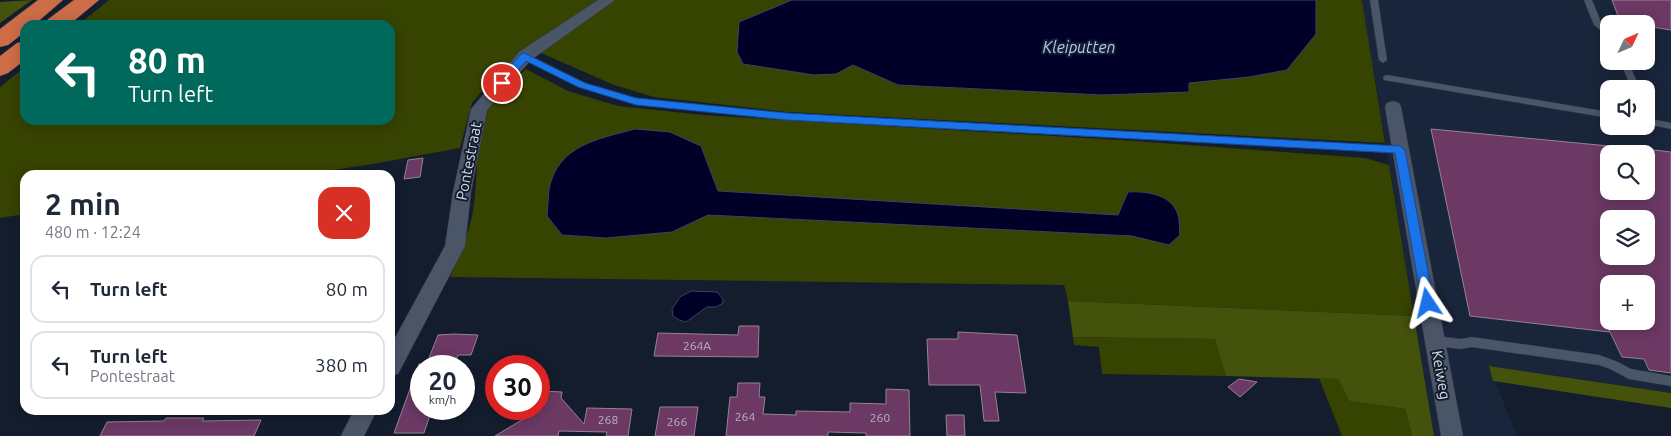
<!DOCTYPE html>
<html lang="en">
<head>
<meta charset="utf-8">
<style>
  :root { --surface:#fff; --page:#f6f6f7; --text:#1f2937; --muted:#747a83; --line:#e0e1e3 }
  body { margin:0; font-family:Ubuntu,sans-serif; background:var(--page); color:var(--text); height:100vh; display:flex; flex-direction:column; font-size:19px; white-space:nowrap }
  * { box-sizing:border-box; margin:0 }
  p { font-size:16px; color:var(--muted) }
  .icon { flex:none; width:28px; height:28px; fill:none; stroke:currentColor; stroke-width:2; stroke-linecap:round; stroke-linejoin:round }
  .map { position:relative; flex:1; overflow:hidden }
  .sheet { position:absolute; left:20px; top:170px; width:375px; height:245px; display:flex; flex-direction:column; background:var(--surface); border-radius:15px; box-shadow:0 2px 12px #0003 }
  .sheet>* { flex:none }
  .banner { position:absolute; left:20px; top:20px; width:375px; height:105px; border-radius:15px; box-shadow:0 2px 12px #0003; background:#00695c; color:#fff; overflow:hidden }
  .needle { width:32px; rotate:46deg }
  .tools { position:absolute; left:1600px; top:15px; display:grid; gap:10px }
  .tools a { display:grid; place-items:center; width:55px; height:55px; border-radius:10px; background:var(--surface); box-shadow:0 2px 12px #0003; font-size:25px }
  .speed { position:absolute; left:410px; top:355px; display:flex; gap:10px; font-size:25px; font-weight:700; text-align:center }
  .speed>* { display:grid; place-content:center; width:65px; height:65px; border-radius:50%; background:var(--surface); box-shadow:0 2px 12px #0003; line-height:1 }
  .speed small { font-size:12px; font-weight:400 }
  .speed .limit { border:8px solid #d22; background:#fff; color:#111 }
  .pin { position:absolute; display:grid; place-items:center; width:42px; height:42px; color:#fff; margin:-21px; border:2px solid #fff; border-radius:50%; box-shadow:0 1px 5px #0007 }
  .me { position:absolute; width:55px; margin:-28px; rotate:350deg; stroke-linejoin:round; filter:drop-shadow(0 0 4px #0008) }
  .turn { display:flex; align-items:center; gap:18px; height:105px; padding:0 25px; font-size:22px }
  .turn .icon { width:65px; height:65px; stroke-width:2.5 }
  .turn b { display:block; font-size:35px; line-height:42px }
  .round { display:grid; place-items:center; flex:none; width:52px; height:52px; border-radius:15px; background:var(--page) }
  .summary { display:flex; align-items:center; justify-content:space-between; height:85px; padding:0 25px }
  h1 { font-size:30px; font-weight:700; line-height:38px }
  ul { padding:0; list-style:none }
  li { display:flex; align-items:center; gap:15px; height:68px; margin:0 10px 8px; padding:0 15px; border:2px solid var(--line); border-radius:15px }
  li div { flex:1 }
  li b { display:block; font-size:19px }
  li em { font-style:normal }
  .map>svg:first-child { display:block }
  .built { fill:#19253a; fill-rule:evenodd }
  .green { fill:#374300; fill-rule:evenodd }
  .forest { fill:#45520c }
  .water { fill:#000029; stroke:#404262 }
  .building { fill:#6b3964; stroke:#968292; fill-rule:evenodd }
  .lines { fill:none; stroke-linecap:round; stroke-linejoin:round }
  .service-casing { stroke:#313643; stroke-width:1 }
  .minor-casing { stroke:#313643; stroke-width:1 }
  .motorway-casing { stroke:#313643; stroke-width:1 }
  .service { fill:#4a5567; fill-rule:evenodd }
  .minor { fill:#4a5567; fill-rule:evenodd }
  .motorway { fill:#cc6d48; fill-rule:evenodd }
  .route { fill:#1a73e8; stroke:#114b97 }
  .labels { text-anchor:middle; stroke-width:4; stroke-linejoin:round; paint-order:stroke }
  .number-label { font-size:12px; fill:#bbb3c7 }
  .street-label { font-size:15px; fill:#d6dce8; stroke:#131d2d }
  .water-label { font-size:16px; font-style:italic; fill:#aec9f9; stroke:#131d2d }
</style>
</head>
<body>
<div class="map">
<svg width="1671" height="436" viewBox="0 0 1671 436">
  <rect width="100%" height="100%" fill="#131d2d"/>
  <path class="built" d="M1362,0H1671V393L1489,366L1517,436H1434ZM1609,24H1646V61H1609ZM1609,89H1646V126H1609ZM1609,154H1646V191H1609ZM1609,219H1646V256H1609ZM1609,284H1646V321H1609Z"/>
  <g class="green">
    <polygon points="109,0 598,0 522,52 494,77 472,103 460,148 367,165 299,175 25,175 25,214 0,218 0,87 25,67 25,120 390,120 390,25 78,25"/>
    <polygon points="614,0 792,0 739,22 836,74 853,65 898,85 1102,95 1188,92 1188,83 1249,77 1287,70 1316,34 1316,0 1362,0 1385,143 788,112 654,97 614,85 541,53 541,50"/>
    <path d="M526,69L568,91L618,106L703,115L1135,141L1365,158L1389,165L1414,316L1068,301L1064,285L450,277C460,253 471,230 474,204C478,178 476,129 488,107C497,91 513,80 526,69ZM701,146L718,191L1118,215L1128,192L1169,245L1132,236L708,215L672,232L606,238L562,235Z"/>
    <polygon points="1073,337 1216,339 1226,376 1102,374 1099,347 1074,345"/>
    <polygon points="1319,378 1340,379 1349,401 1405,409 1412,436 1342,436"/>
  </g>
  <g class="forest">
    <polygon points="32,0 0,23 0,2"/>
    <polygon points="1068,301 1414,316 1434,436 1412,436 1405,409 1349,401 1339,379 1226,376 1215,339 1073,337"/>
    <polygon points="1489,366 1671,393 1671,408 1493,381"/>
  </g>
  <g class="water">
    <polygon points="792,0 1316,0 1316,34 1287,70 1249,77 1189,83 1189,92 1102,95 898,85 853,65 836,74 814,75 743,64 737,52 739,22"/>
    <path d="M635,129L670,132L701,146L718,191L1118,215L1128,192C1146,191 1172,194 1178,215C1180,221 1179,229 1180,235L1169,245L1132,236L708,215L672,232L606,238L562,235L547,216C548,207 548,198 549,189C558,145 598,139 635,129Z"/>
    <polygon points="691,291 717,292 723,299 723,303 716,307 707,307 686,322 679,320 673,316 672,309 680,297"/>
  </g>
  <g class="building">
    <polygon points="1612,0 1671,0 1671,30 1646,26 1646,24 1620,21"/>
    <path d="M1431,129L1609,146V191H1646V149L1671,152V373L1649,370L1644,359L1622,357L1609,330V332L1470,316ZM1609,219H1646V256H1609ZM1609,284H1646V321H1609Z"/>
    <polygon points="423,158 420,177 404,179 408,160"/>
    <polygon points="739,326 759,326 758,357 654,356 658,333 738,335"/>
    <polygon points="958,332 1017,335 1026,393 995,392 999,421 984,421 980,385 929,385 927,339 958,339"/>
    <polygon points="454,334 478,335 471,355 458,355 455,363 427,363 438,335"/>
    <polygon points="419,364 421,364 421,409 432,409 424,433 394,433"/>
    <polygon points="1239,379 1257,382 1240,397 1228,387"/>
    <polygon points="738,383 760,383 759,397 765,397 763,414 796,415 796,411 850,412 850,403 886,404 886,389 909,390 910,436 866,436 866,433 828,432 828,436 726,436 730,397 737,397"/>
    <polygon points="541,391 562,392 561,398 584,424 587,408 632,409 628,436 606,436 607,432 559,431 558,436 495,436 530,415 531,409 539,409"/>
    <polygon points="660,407 698,407 694,436 655,436"/>
    <polygon points="946,415 964,415 965,436 947,436"/>
    <polygon points="166,418 204,418 202,421 261,420 254,436 100,436 107,422 164,421"/>
  </g>
  <g class="lines">
    <g class="service-casing">
      <g id="service">
        <polygon points="1370,0 1378,0 1387,60 1383,63 1379,60"/>
        <polygon points="1584,0 1592,0 1601,22 1609,29 1609,37 1594,25"/>
        <polygon points="525,53 585,83 636,98 787,114 1400,147 1405,150 1400,153 787,120 636,104 579,87 522,58 521,56"/>
        <polygon points="1620,61 1628,61 1640,89 1632,89"/>
        <polygon points="1387,75 1609,112 1609,118 1384,80 1383,78 1384,76"/>
        <polygon points="1646,118 1671,123 1671,129 1646,124"/>
        <polygon points="1435,336 1461,339 1472,337 1599,355 1618,362 1631,369 1671,376 1671,386 1629,379 1610,369 1599,365 1472,347 1461,349 1435,346 1431,344 1429,341 1431,338"/>
      </g>
    </g>
    <g class="minor-casing">
      <g id="minor">
        <polygon points="598,0 615,0 531,60 487,110 471,192 465,246 398,374 390,376 390,347 445,246 453,192 471,109 519,52"/>
        <polygon points="1393,101 1399,103 1401,107 1463,436 1441,436 1385,107 1387,103"/>
        <polygon points="354,410 377,410 364,436 341,436"/>
      </g>
    </g>
    <g class="motorway-casing">
      <g id="motorway">
        <polygon points="38,0 63,0 34,25 25,25 25,32 8,45 0,47 0,29"/>
        <polygon points="74,0 99,0 69,25 44,25 47,20"/>
        <polygon points="25,41 25,60 8,73 0,76 0,56 17,43"/>
      </g>
    </g>
    <use href="#service" class="service"/>
    <use href="#minor" class="minor"/>
    <use href="#motorway" class="motorway"/>
  </g>
  <polygon class="route" points="524,53 585,83 636,98 787,113 1400,146 1405,150 1434,303 1432,306 1424,306 1422,303 1395,153 787,120 636,105 578,87 526,61 505,85 498,85 498,80 521,54"/>
  <g class="labels">
    <g class="number-label">
      <text x="697" y="350">264A</text>
      <text x="745" y="421">264</text>
      <text x="880" y="422">260</text>
      <text x="608" y="424">268</text>
      <text x="677" y="426">266</text>
    </g>
    <g class="street-label">
      <text transform="translate(469 161) rotate(-79)" y="5">Pontestraat</text>
      <text transform="translate(1441 375) rotate(80)" y="5">Keiweg</text>
    </g>
    <g class="water-label">
      <text x="1079" y="53">Kleiputten</text>
    </g>
  </g>
</svg>
<div class="tools">
<a><svg class="needle" viewBox="-14 -14 28 28"><path d="M0-13l5 13h-10z" fill="#e53935"/><path d="M0 13l5-13h-10z" fill="#747a83"/></svg></a>
<a><svg class="icon" aria-label="sound" viewBox="0 0 24 24"><path d="M4 9h4l5-4v14l-5-4H4zM17 9q2 3 0 6"/></svg></a>
<a><svg class="icon" aria-label="search" viewBox="0 0 24 24"><circle cx="10" cy="10" r="6"/><path d="M15 15l6 6"/></svg></a>
<a><svg class="icon" aria-label="layers" viewBox="0 0 24 24"><path d="M12 4l9 5-9 5-9-5zM3 14l9 5 9-5"/></svg></a>
<a>+</a>
</div>
<div class="speed"><div>20<small>km/h</small></div><div class="limit">30</div></div>
<div class="pin" style="left:502px;top:83px;background:#d93025"><svg class="icon" aria-label="arrive" viewBox="0 0 24 24"><path d="M6 21V4h12l-3 4 3 4H6"/></svg></div>
<svg class="me" style="left:1428px;top:303px" viewBox="-20 -20 40 40"><path d="M0-17L14 15 0 8-14 15z" fill="#1a73e8" stroke="#fff" stroke-width="4"/></svg>
<div class="banner">
<div class="turn"><svg class="icon" aria-label="left" viewBox="0 0 24 24"><path d="M17 20v-9H6M10 6l-5 5 5 5"/></svg><div><b>80 m</b>Turn left</div></div>
</div>
<section class="sheet">
<div class="summary"><div><h1>2 min</h1><p>480 m · 12:24</p></div><a class="round" style="background:#d93025;color:#fff"><svg class="icon" aria-label="close" viewBox="0 0 24 24"><path d="M6 6l12 12M18 6L6 18"/></svg></a></div>
<ul>
<li><svg class="icon" aria-label="left" viewBox="0 0 24 24"><path d="M17 20v-9H6M10 6l-5 5 5 5"/></svg><div><b>Turn left</b></div><em>80 m</em></li>
<li><svg class="icon" aria-label="left" viewBox="0 0 24 24"><path d="M17 20v-9H6M10 6l-5 5 5 5"/></svg><div><b>Turn left</b><p>Pontestraat</p></div><em>380 m</em></li>
</ul>
</section>
</div>
</body>
</html>
